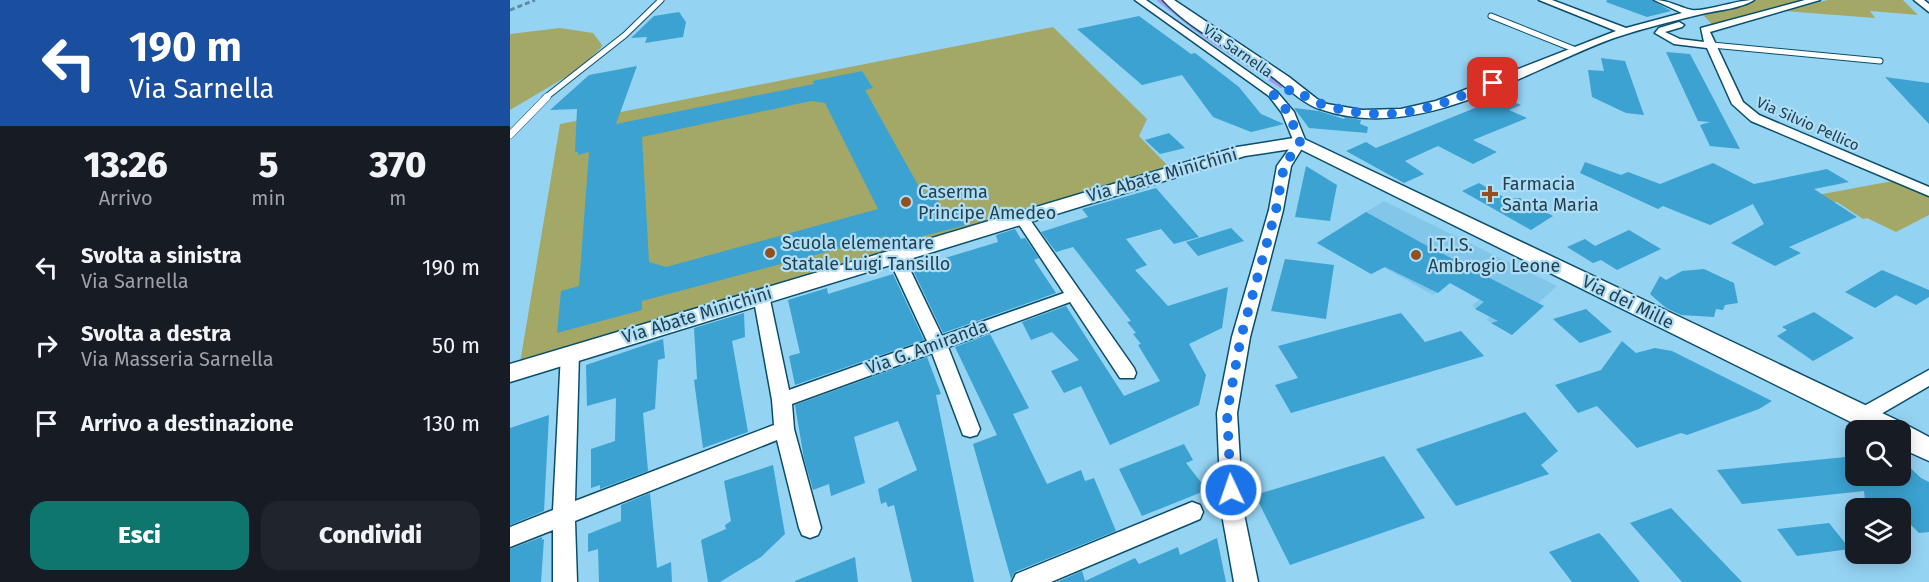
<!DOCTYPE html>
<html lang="it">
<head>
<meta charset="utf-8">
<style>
  :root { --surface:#171b24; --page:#20242c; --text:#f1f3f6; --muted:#9ea1a6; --accent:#0f766e }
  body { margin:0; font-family:"Fira Sans",sans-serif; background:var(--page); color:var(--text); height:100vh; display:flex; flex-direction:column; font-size:22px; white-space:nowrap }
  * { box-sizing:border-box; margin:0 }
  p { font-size:20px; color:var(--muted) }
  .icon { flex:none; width:33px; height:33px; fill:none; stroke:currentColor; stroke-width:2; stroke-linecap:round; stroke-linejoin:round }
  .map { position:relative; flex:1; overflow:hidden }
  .details { display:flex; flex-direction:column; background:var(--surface); width:510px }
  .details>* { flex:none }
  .top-card { background:#1a4fa0; color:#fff; overflow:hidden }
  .controls { position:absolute; left:1335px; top:420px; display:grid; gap:12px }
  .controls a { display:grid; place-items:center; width:66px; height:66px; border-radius:12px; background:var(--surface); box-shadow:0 3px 15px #0003; font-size:30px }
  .pin { position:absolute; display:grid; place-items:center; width:51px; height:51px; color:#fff; margin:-26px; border-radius:12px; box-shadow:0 3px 9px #0006 }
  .me { position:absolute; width:66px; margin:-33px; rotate:357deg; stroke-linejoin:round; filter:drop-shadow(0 0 4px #0008) }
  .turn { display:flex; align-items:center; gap:21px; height:126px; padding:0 30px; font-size:27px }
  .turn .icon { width:78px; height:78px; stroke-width:2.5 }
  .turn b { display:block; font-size:42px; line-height:51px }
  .eta { display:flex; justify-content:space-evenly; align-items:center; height:102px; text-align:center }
  .eta b { font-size:36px; font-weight:800; line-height:42px }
  .cta { display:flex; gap:12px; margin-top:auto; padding:12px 30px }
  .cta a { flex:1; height:69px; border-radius:18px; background:var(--accent); color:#fff; font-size:24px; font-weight:800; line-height:69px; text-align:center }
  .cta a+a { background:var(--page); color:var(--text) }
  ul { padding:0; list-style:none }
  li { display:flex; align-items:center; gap:18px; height:78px; padding:0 30px }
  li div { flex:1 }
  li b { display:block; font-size:22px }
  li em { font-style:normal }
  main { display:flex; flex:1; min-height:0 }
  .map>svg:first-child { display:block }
  .built { fill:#82c7ea }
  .green { fill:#a3a866 }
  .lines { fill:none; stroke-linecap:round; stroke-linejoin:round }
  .stream { stroke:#a696e7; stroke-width:4 }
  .building { fill:#3ba2d1; fill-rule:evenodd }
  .lane-far1-casing { stroke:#094e6a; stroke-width:7 }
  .lane-casing { stroke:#094e6a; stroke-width:8 }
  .street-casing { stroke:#094e6a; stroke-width:3 }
  .secondary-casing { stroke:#094e6a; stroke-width:3 }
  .lane-far1 { stroke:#fff; stroke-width:5 }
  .lane { stroke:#fff; stroke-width:7 }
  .street { fill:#fff; fill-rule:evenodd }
  .secondary { fill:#fff; fill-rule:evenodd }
  .rail { stroke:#5f8ca3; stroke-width:3; stroke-dasharray:5 3; stroke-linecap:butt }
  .route { stroke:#1a73e8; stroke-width:10; stroke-dasharray:0 18 }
  .poi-dot { fill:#934f20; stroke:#addef8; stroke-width:2 }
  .labels { text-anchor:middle; stroke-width:4.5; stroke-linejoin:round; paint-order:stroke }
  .far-street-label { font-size:15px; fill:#253f4c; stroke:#addef8 }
  .street-label { font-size:18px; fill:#253f4c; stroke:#addef8 }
  .poi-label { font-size:18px; fill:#253f4c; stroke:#addef8; text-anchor:start }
</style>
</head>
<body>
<main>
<section class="details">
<div class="top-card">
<div class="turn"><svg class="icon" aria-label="left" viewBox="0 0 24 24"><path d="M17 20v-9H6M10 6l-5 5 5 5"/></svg><div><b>190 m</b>Via Sarnella</div></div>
</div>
<div class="eta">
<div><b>13:26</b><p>Arrivo</p></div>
<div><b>5</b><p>min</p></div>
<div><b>370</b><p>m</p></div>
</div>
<ul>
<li><svg class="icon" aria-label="left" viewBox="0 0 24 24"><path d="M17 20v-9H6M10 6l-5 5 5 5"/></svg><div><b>Svolta a sinistra</b><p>Via Sarnella</p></div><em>190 m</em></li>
<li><svg class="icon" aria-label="right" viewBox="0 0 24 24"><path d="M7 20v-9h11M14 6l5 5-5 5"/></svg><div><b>Svolta a destra</b><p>Via Masseria Sarnella</p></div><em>50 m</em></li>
<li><svg class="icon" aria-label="arrive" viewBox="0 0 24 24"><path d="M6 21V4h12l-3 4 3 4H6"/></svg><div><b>Arrivo a destinazione</b></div><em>130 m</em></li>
</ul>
<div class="cta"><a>Esci</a><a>Condividi</a></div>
</section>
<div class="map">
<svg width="1419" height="582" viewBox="0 0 1419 582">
  <rect width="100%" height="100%" fill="#95d3f3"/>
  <polygon class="built" points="874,201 1047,286 997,332 976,320 980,316 962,306 970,299 940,283 923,295 873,267 862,274 806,243"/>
  <g class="green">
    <polygon points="1246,0 1294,0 1202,24 1192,14"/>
    <polygon points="1318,0 1393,0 1408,15 1360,11 1365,18 1274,11"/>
    <polygon points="543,27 637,119 629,136 660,168 10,363 50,124"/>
    <polygon points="50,28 83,33 92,45 91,48 66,71 0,110 0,34"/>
    <polygon points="1383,181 1419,196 1419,215 1386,232 1357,218 1353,219 1327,202 1303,204 1291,198"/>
  </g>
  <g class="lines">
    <polyline class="stream" points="649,0 695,36 771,86"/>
  </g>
  <g class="building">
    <polygon points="1097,0 1142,0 1161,11 1137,17 1096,2"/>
    <polygon points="169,12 176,22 173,37 135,43 137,37 121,38 144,16"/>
    <polygon points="629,16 681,54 685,53 729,87 751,114 774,124 741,132 703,117 672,75 632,85 567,29"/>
    <polygon points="1156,52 1180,54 1230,149 1200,146 1190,125 1200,122 1188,121"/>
    <polygon points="1091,58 1115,61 1134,115 1116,113 1082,97 1078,70 1094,71"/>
    <path d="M127,66L106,124L304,84L303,81L352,71L363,88L355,90L413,194L422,190L436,215L448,212L456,225L379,245L376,236L132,301V310L47,333L51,291L69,286L79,152L68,155V152H65L67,109L40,110L79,75ZM301,101L315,103L368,209L156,267L139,262L132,137Z"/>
    <polygon points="1375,77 1419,83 1419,124"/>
    <polygon points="992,97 1011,105 999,110 1017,118 963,140 987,152 963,164 928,146 895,161 914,174 894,183 836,151 856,142 866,148"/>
    <polygon points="784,108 809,111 834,119 835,117 851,120 850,124 858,127 857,133 799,128"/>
    <polygon points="659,133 675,148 650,154 635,140"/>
    <polygon points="1075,162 1111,175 1118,172 1150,184 1203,163 1244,184 1317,169 1339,182 1304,189 1347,217 1279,247 1291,253 1265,266 1221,243 1254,224 1243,204 1200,225 1153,206 1148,209 1070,173"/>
    <polygon points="796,166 827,185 820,221 785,217"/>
    <polygon points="969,183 997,199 1010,198 1043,216 1021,230 952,191"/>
    <polygon points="646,188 689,237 664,244 651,229 616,239 637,265 625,270 658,306 718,287 712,328 679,344 696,375 689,405 600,445 571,386 554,393 541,371 569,360 542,332 521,340 512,322 556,306 614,396 650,381 628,345 631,344 623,334 626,333 617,322 621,321 563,247 546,252 531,232 578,217 572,209"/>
    <polygon points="856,212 910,242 1034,306 1002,335 981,323 988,321 965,309 974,302 940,283 928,293 875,267 861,274 807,243"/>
    <polygon points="721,228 734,241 688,256 676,242"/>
    <polygon points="505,229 511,239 515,238 529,258 524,260 546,293 433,333 402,268 488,242 486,235"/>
    <polygon points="1119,230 1151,249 1107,270 1091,260 1083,263 1057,247 1075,239 1085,246"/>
    <polygon points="775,259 824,265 816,319 761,311"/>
    <polygon points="1194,269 1224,283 1228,303 1215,305 1213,310 1206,309 1204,317 1171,315 1156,308 1140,294 1150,276 1156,280 1172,271"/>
    <polygon points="1372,270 1419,290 1419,297 1406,305 1386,295 1365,308 1335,292"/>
    <polygon points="383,274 414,340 285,385 279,356 290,353 278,300 317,288 318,294"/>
    <polygon points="1076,309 1102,332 1070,343 1043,319"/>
    <polygon points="1304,312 1344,338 1303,361 1267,336 1277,330 1272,327"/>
    <polygon points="234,313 235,337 222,341 238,432 193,448 184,380 187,379 184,328"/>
    <polygon points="891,313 915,342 951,331 974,356 781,413 765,385 788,378 768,346"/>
    <polygon points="480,334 519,408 503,414 537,484 571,470 575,481 584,478 606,531 505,572 501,579 463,444 487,435 445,347"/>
    <polygon points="153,339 155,358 148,360 145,409 133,413 138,471 90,489 90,485 81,488 81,449 105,441 106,398 77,406 76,365"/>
    <polygon points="1112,341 1126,353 1145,348 1162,351 1262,401 1249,409 1177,435 1171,433 1127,448 1087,406 1068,413 1045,385 1091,370"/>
    <polygon points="417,357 431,394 426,395 464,582 402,582 384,505 378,507 376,502 371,504 368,489 407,470 388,421 344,437 355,483 321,496 319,484 303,490 294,459 285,405"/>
    <polygon points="1015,412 1048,451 1031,465 1039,474 946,506 906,449"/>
    <polygon points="39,415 34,511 0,525 0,428"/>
    <polygon points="674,444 683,460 676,463 697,490 632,516 609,469"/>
    <polygon points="874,456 915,518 780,565 745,495"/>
    <polygon points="1346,456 1346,476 1390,476 1390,458 1411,478 1419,482 1419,532 1409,533 1398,522 1390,523 1390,508 1356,508 1354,491 1232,504 1207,470"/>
    <polygon points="263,465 275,534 251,557 210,582 198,582 191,540 216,529 215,525 221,521 214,481"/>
    <polygon points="140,493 147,568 161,562 162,582 89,582 88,549 78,552 78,534 111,521 111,505"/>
    <polygon points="1161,508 1232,582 1172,582 1120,523"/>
    <polygon points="1319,523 1340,549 1287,556 1267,529"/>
    <polygon points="1089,533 1094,538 1130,582 1062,582 1039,552"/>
    <polygon points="32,537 32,540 34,539 31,582 0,582 0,549"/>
    <polygon points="707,538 716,582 547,582 572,571 575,581 625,558 629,564 668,547 670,555"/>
    <polygon points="345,557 348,582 285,582 285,581"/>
  </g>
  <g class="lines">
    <g class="lane-far1-casing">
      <g id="lane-far1">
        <polyline points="981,16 1066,50"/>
        <polyline points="1202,45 1370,61"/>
        <polyline points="35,98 115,35 151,0"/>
      </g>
    </g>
    <g class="lane-casing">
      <polyline id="lane" points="0,135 37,97"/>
    </g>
    <g class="street-casing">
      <g id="street">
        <polygon points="625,0 636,0 767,92 784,112 796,142 781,166 773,210 740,337 727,413 733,509 748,582 724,582 711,509 707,413 722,337 759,210 767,166 784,142 772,113 759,96"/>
        <path d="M653,0H664L779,77L807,99L817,104L852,110L891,109L926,101L1106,31L1029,0H1042L1116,28L1172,13L1144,0C1159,0 1168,7 1182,10C1195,12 1226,0 1244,0C1232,8 1210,10 1196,13C1166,20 1134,28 1104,38C1013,71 910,144 810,109C792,104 768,79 750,68C718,48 679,28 653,0Z"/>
        <polygon points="1295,0 1310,0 1200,32 1233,102 1249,115 1419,187 1419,196 1241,121 1222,104 1197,48 1164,44 1145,33 1149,28 1169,22 1174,25 1172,27 1155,32 1170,39 1194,42 1191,28"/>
        <polygon points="1404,0 1414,0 1419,4 1419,12"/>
        <polygon points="511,213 516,214 624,368 626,373 624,378 610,378 560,302 438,347 470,429 467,435 460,437 453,435 422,353 282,404 284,429 311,528 308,535 300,538 292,535 289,528 267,440 65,521 67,582 43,582 43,530 0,547 0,527 43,510 51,353 54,348 66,348 69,353 65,501 264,425 262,400 243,295 245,291 251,290 259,295 279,390 417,341 377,255 379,252 385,250 393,255 432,336 554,293 504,217"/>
        <polygon points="1419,370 1419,386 1359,421 1352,424 1345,421 1342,416 1345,411"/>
        <polygon points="682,502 690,505 693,512 690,519 541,582 502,582 506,574"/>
      </g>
    </g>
    <g class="secondary-casing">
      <polygon id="secondary" points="790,137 1391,422 1419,437 1419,461 1390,448 1390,430 1357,430 788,148 735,156 0,382 0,364 727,147"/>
    </g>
    <use href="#lane-far1" class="lane-far1"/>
    <use href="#lane" class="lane"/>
    <use href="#street" class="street"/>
    <use href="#secondary" class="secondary"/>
    <polyline class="rail" points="0,10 25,0"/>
  </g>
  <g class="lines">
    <path class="route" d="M721,490L717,413L731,337L766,210L774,166L790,142L778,112L763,94L785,89C804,104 821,108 845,112C899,120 934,103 983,83"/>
  </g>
  <g class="poi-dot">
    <path d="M977 185h6v6h6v6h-6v6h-6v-6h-6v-6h6z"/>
    <circle cx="396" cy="202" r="6"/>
    <circle cx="260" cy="253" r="6"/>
    <circle cx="906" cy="255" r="6"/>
  </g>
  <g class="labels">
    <g class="far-street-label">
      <text transform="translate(728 51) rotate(35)" y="5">Via Sarnella</text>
      <text transform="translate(1298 124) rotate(24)" y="5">Via Silvio Pellico</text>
    </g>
    <g class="street-label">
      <text transform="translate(652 175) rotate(-16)" y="6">Via Abate Minichini</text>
      <text transform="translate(1118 302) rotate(26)" y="6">Via dei Mille</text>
      <text transform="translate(187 315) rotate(-17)" y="6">Via Abate Minichini</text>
      <text transform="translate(417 347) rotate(-20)" y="6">Via G. Amiranda</text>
    </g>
    <g class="poi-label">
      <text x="992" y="190">Farmacia<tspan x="992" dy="21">Santa Maria</tspan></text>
      <text x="408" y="198">Caserma<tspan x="408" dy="21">Principe Amedeo</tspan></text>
      <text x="272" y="249">Scuola elementare<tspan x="272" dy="21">Statale Luigi Tansillo</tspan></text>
      <text x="918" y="251">I.T.I.S.<tspan x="918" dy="21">Ambrogio Leone</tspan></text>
    </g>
  </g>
</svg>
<div class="controls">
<a><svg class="icon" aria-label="search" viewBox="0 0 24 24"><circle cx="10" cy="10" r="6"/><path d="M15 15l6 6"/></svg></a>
<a><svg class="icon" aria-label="layers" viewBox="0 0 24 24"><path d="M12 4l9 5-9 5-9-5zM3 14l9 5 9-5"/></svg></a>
</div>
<div class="pin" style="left:983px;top:83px;background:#d93025"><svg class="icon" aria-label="arrive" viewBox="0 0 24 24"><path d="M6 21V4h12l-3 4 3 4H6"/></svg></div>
<svg class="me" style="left:721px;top:490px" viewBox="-20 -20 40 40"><circle r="17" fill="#1a73e8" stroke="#fff" stroke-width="3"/><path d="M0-11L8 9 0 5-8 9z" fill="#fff"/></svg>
</div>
</main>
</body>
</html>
